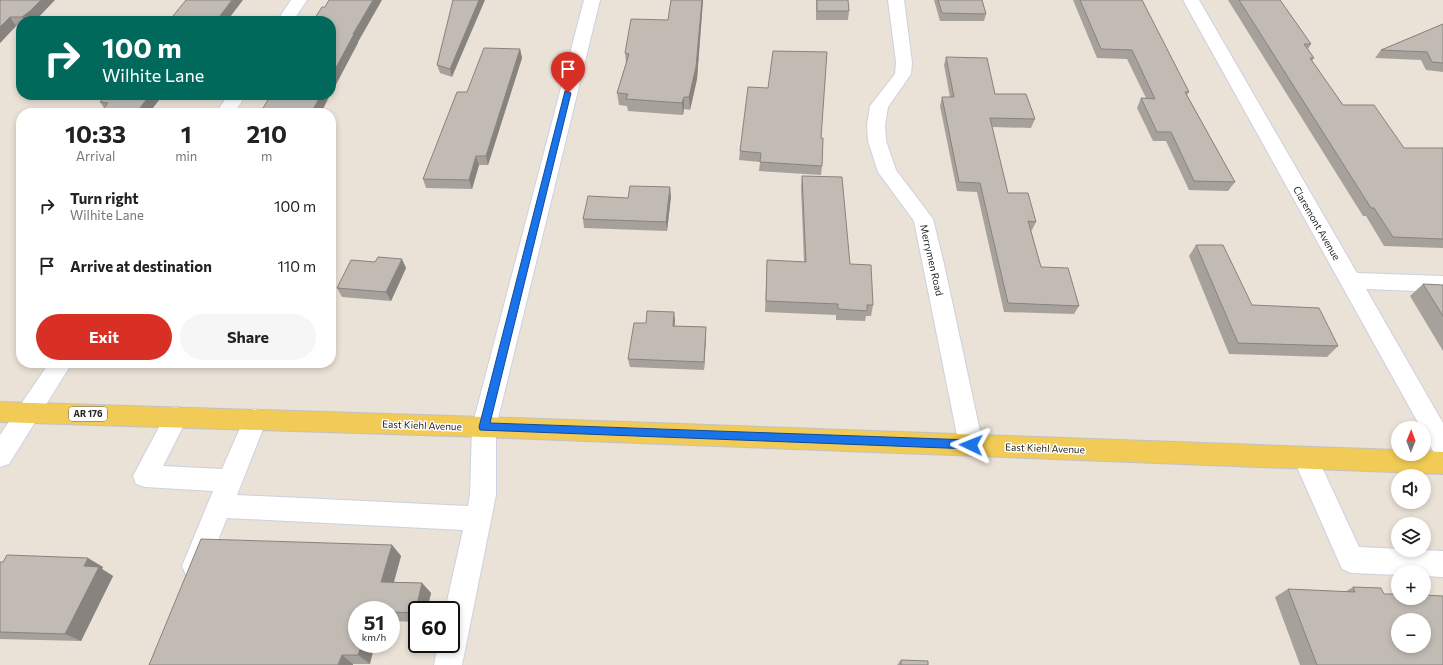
<!DOCTYPE html>
<html lang="en">
<head>
<meta charset="utf-8">
<style>
  :root { --surface:#fff; --page:#f6f6f6; --text:#222; --muted:#767676; --accent:#d93025 }
  body { margin:0; font-family:Commissioner,sans-serif; background:var(--page); color:var(--text); height:100vh; display:flex; flex-direction:column; font-size:15px; white-space:nowrap }
  * { box-sizing:border-box; margin:0 }
  p { font-size:13px; color:var(--muted) }
  .icon { flex:none; width:22px; height:22px; fill:none; stroke:currentColor; stroke-width:2; stroke-linecap:round; stroke-linejoin:round }
  .map { position:relative; flex:1; overflow:hidden }
  .drawer { position:absolute; left:16px; top:108px; width:320px; height:260px; display:flex; flex-direction:column; background:var(--surface); border-radius:16px; box-shadow:0 2px 6px #0003 }
  .drawer>* { flex:none }
  .top-card { position:absolute; left:16px; top:16px; width:320px; height:84px; border-radius:16px; box-shadow:0 2px 6px #0003; background:#00695c; color:#fff; overflow:hidden }
  .needle { width:26px; rotate:1deg }
  .fabs { position:absolute; left:1391px; top:421px; display:grid; gap:8px }
  .fabs a { display:grid; place-items:center; width:40px; height:40px; border-radius:50%; background:var(--surface); box-shadow:0 2px 6px #0003; font-size:20px }
  .speed { position:absolute; left:348px; top:601px; display:flex; gap:8px; font-size:20px; font-weight:700; text-align:center }
  .speed>* { display:grid; place-content:center; width:52px; height:52px; border-radius:50%; background:var(--surface); box-shadow:0 2px 6px #0003; line-height:1 }
  .speed small { font-size:10px; font-weight:400 }
  .speed .limit { border:2px solid #111; border-radius:6px; background:#fff; color:#111 }
  .pin { position:absolute; display:grid; place-items:center; width:34px; height:34px; color:#fff; margin:-41px -17px; border-radius:50% 50% 50% 0; rotate:-45deg; box-shadow:0 0 4px #0007 }
  .pin .icon { rotate:45deg }
  .me { position:absolute; width:44px; margin:-22px; rotate:272deg; stroke-linejoin:round; filter:drop-shadow(0 0 3px #0008) }
  .turn { display:flex; align-items:center; gap:14px; height:84px; padding:0 20px; font-size:18px }
  .turn .icon { width:52px; height:52px; stroke-width:2.5 }
  .turn b { display:block; font-size:28px; line-height:34px }
  .eta { display:flex; justify-content:space-evenly; align-items:center; height:68px; text-align:center }
  .eta b { font-size:24px; font-weight:700; line-height:28px }
  .cta { display:flex; gap:8px; margin-top:auto; padding:8px 20px }
  .cta a { flex:1; height:46px; border-radius:24px; background:var(--accent); color:#fff; font-size:16px; font-weight:700; line-height:46px; text-align:center }
  .cta a+a { background:var(--page); color:var(--text) }
  ul { padding:0; list-style:none }
  li { display:flex; align-items:center; gap:12px; height:60px; padding:0 20px }
  li div { flex:1 }
  li b { display:block; font-size:15px }
  li em { font-style:normal }
  .map>svg:first-child { display:block }
  .lines { fill:none; stroke-linecap:round; stroke-linejoin:round }
  .minor-casing { stroke:#cdd0e0; stroke-width:2 }
  .major-casing { stroke:#c2c2c2; stroke-width:2 }
  .minor { fill:#fff; fill-rule:evenodd }
  .major { fill:#f1cb55; fill-rule:evenodd }
  .wall { fill:#a6a19b }
  .shaded-wall { fill:#87837e }
  .building { fill:#c1bbb4; stroke:#87837e; fill-rule:evenodd }
  .route { fill:#1a73e8; stroke:#114b97 }
  .labels { text-anchor:middle; stroke-width:3; stroke-linejoin:round; paint-order:stroke }
  .shield { fill:#fff; stroke:#676767; stroke-width:1 }
  .shield-label { font-size:9px; font-weight:bold; fill:#262626 }
  .street-label { font-size:10px; fill:#262626; stroke:#fff }
</style>
</head>
<body>
<div class="map">
<svg width="1443" height="665" viewBox="0 0 1443 665">
  <rect width="100%" height="100%" fill="#eae1d7"/>
  <g class="lines">
    <g class="minor-casing">
      <g id="minor">
        <polygon points="291,0 307,0 293,21 277,21"/>
        <polygon points="584,0 600,0 496,427 496,495 462,665 434,665 438,644 451,644 451,610 445,610 463,530 227,518 204,575 195,579 186,575 182,566 213,491 145,487 136,484 133,476 168,410 176,407 184,410 188,417 163,466 222,469 247,412 255,409 263,412 267,419 237,495 468,506 470,495 472,427"/>
        <polygon points="888,0 904,0 912,62 911,74 888,107 885,125 886,141 896,170 933,219 944,264 983,445 980,453 971,456 962,453 959,445 914,221 878,172 868,141 867,125 870,106 895,74 896,62"/>
        <polygon points="1183,0 1199,0 1357,273 1443,276 1443,292 1366,289 1443,423 1443,456 1434,453 1424,434 1424,428 1421,428"/>
        <polygon points="228,95 246,95 234,113 216,113"/>
        <polygon points="49,363 72,363 9,464 0,467 0,435"/>
        <polygon points="1305,447 1314,450 1359,547 1443,551 1443,577 1424,576 1424,572 1398,572 1398,575 1351,573 1342,569 1293,458 1296,450"/>
      </g>
    </g>
    <g class="major-casing">
      <polygon id="major" points="0,402 484,417 1398,450 1398,454 1424,454 1424,451 1443,452 1443,474 484,437 0,422"/>
    </g>
    <use href="#minor" class="minor"/>
    <use href="#major" class="major"/>
  </g>
  <g class="wall">
    <polygon points="0,0 37,19 35,21 21,21 21,26 16,26 0,43"/>
    <polygon points="453,0 452,77 440,73 437,65"/>
    <polygon points="671,0 703,0 697,79 690,110 684,109 683,115 628,111 627,106 619,105 617,93 626,63 625,53 668,20"/>
    <polygon points="816,0 848,0 849,11 848,20 816,20"/>
    <polygon points="934,0 982,0 986,14 984,21 940,21"/>
    <polygon points="1073,0 1142,0 1189,92 1187,95 1235,182 1228,191 1189,190 1166,141 1153,141 1137,108 1141,98 1146,98 1127,59 1097,58"/>
    <polygon points="1228,0 1280,0 1311,44 1308,49 1314,58 1312,61 1343,105 1404,148 1443,148 1443,248 1384,246 1366,216 1363,216"/>
    <polygon points="1443,24 1443,72 1426,70 1421,60 1375,58 1381,50"/>
    <polygon points="520,49 522,58 488,165 479,165 472,189 426,188 423,179 467,92"/>
    <polygon points="946,57 995,94 1035,119 1031,128 992,127 1008,193 1036,222 1032,230 1031,230 1041,267 1079,306 1074,314 1004,312 977,192 957,191 940,106 942,97 950,97 944,65"/>
    <polygon points="163,95 104,108 100,102"/>
    <polygon points="821,138 822,166 821,175 759,171 760,162 739,160 740,151"/>
    <polygon points="802,176 850,264 873,305 871,316 866,316 865,321 836,320 836,315 765,312 767,260 804,262 801,187"/>
    <polygon points="671,196 667,231 584,228 583,219 628,198"/>
    <polygon points="1196,245 1252,305 1338,346 1327,357 1229,354 1189,256"/>
    <polygon points="406,268 391,301 342,297 337,288"/>
    <polygon points="1423,284 1443,285 1443,351 1410,296"/>
    <polygon points="675,320 674,326 706,327 706,335 704,370 630,367 628,359 646,323"/>
    <polygon points="392,545 401,556 394,582 422,583 431,593 427,610 417,610 417,622 391,621 391,610 357,610 370,664 353,664 353,665 149,665"/>
    <polygon points="0,562 103,567 102,569 113,576 81,641 0,639"/>
    <polygon points="1353,587 1384,594 1443,665 1300,665 1275,597 1288,589 1345,592"/>
    <polygon points="901,660 928,665 897,665"/>
  </g>
  <g class="shaded-wall">
    <polygon points="41,0 55,0 35,21 25,21 22,17"/>
    <polygon points="232,0 243,0 227,21 216,21"/>
    <polygon points="373,0 382,0 358,42 358,43 331,94 331,77 353,34"/>
    <polygon points="479,0 485,0 452,77 450,69"/>
    <polygon points="702,0 703,0 697,79 690,110 689,97"/>
    <polygon points="10,17 16,26 0,43 0,27"/>
    <polygon points="520,49 522,58 488,165 486,156"/>
    <polygon points="150,95 163,95 149,113 136,113"/>
    <polygon points="321,95 330,95 321,113 311,113"/>
    <polygon points="684,97 684,109 683,115 682,103"/>
    <polygon points="476,156 479,165 472,189 469,180"/>
    <polygon points="670,187 671,196 667,231 666,222"/>
    <polygon points="402,259 406,268 391,301 386,292"/>
    <polygon points="674,312 675,320 674,334 673,326"/>
    <polygon points="706,327 706,335 704,370 704,362"/>
    <polygon points="392,545 401,556 391,592 381,582"/>
    <polygon points="88,558 103,567 102,569 113,576 81,641 65,634 84,566"/>
    <polygon points="422,583 431,593 427,610 417,610 417,615 415,613"/>
    <polygon points="362,644 375,644 370,664 358,655"/>
    <polygon points="342,655 353,664 353,665 338,665"/>
  </g>
  <g class="building">
    <polygon points="0,0 41,0 30,11 22,17 10,17 0,27"/>
    <polygon points="186,0 232,0 216,21 169,21"/>
    <polygon points="329,0 373,0 353,34 354,34 331,77 331,21 313,21 322,7 325,7"/>
    <polygon points="453,0 479,0 450,69 437,65"/>
    <polygon points="671,0 702,0 696,67 689,97 684,97 682,103 626,99 628,94 617,93 629,54 625,53 631,19 668,20"/>
    <polygon points="817,0 848,0 849,11 817,11"/>
    <polygon points="938,0 982,0 986,14 942,13"/>
    <polygon points="1080,0 1142,0 1189,92 1185,92 1235,182 1194,181 1171,132 1157,132 1141,98 1155,99 1132,50 1101,49"/>
    <polygon points="1239,0 1280,0 1311,44 1304,44 1314,58 1310,58 1343,105 1374,105 1404,148 1443,148 1443,239 1393,237 1374,208 1371,208"/>
    <polygon points="1443,24 1443,63 1432,62 1427,52 1381,50"/>
    <polygon points="484,48 520,49 486,156 476,156 469,180 423,179 457,92 467,92"/>
    <polygon points="773,51 827,52 821,138 823,138 822,166 760,162 761,153 740,151 748,87 768,88"/>
    <polygon points="946,57 987,58 995,94 1026,94 1035,119 990,118 1008,193 1028,193 1036,222 1028,221 1041,267 1068,268 1079,306 1008,303 980,183 959,182 942,97 954,97"/>
    <polygon points="106,95 150,95 136,113 100,113 108,103 100,102"/>
    <polygon points="271,95 321,95 311,113 260,113"/>
    <polygon points="802,176 842,177 850,264 871,265 873,305 867,305 867,311 838,309 838,304 766,301 767,260 806,262"/>
    <polygon points="630,186 670,187 666,222 583,219 588,196 628,198"/>
    <polygon points="1196,245 1223,245 1252,305 1319,308 1338,346 1238,343"/>
    <polygon points="378,257 402,259 386,292 337,288 351,260 375,262"/>
    <polygon points="1423,284 1443,285 1443,316"/>
    <polygon points="647,311 674,312 673,326 706,327 704,362 628,359 634,323 646,323"/>
    <polygon points="201,539 392,545 381,582 422,583 415,613 391,612 391,610 357,610 357,644 362,644 358,655 342,655 338,665 149,665"/>
    <polygon points="7,555 88,558 84,566 99,567 65,634 0,632 0,562 3,562"/>
    <path d="M1353,587L1381,588L1384,594H1398V598H1424V595L1443,596V665H1317L1288,589L1355,592ZM1398,620H1424V646H1398Z"/>
    <polygon points="901,660 928,661 928,665 901,665"/>
  </g>
  <polygon class="route" points="565,91 571,93 490,423 971,440 976,445 974,448 971,449 480,430 479,427"/>
  <g class="labels">
    <rect class="shield" x="69" y="407" width="38" height="14" rx="3"/>
    <g class="shield-label">
      <text x="88" y="417">AR 176</text>
    </g>
    <g class="street-label">
      <text transform="translate(1317 223) rotate(60)" y="4">Claremont Avenue</text>
      <text transform="translate(932 260) rotate(77)" y="4">Merrymen Road</text>
      <text transform="translate(422 425) rotate(2)" y="4">East Kiehl Avenue</text>
      <text transform="translate(1045 448) rotate(2)" y="4">East Kiehl Avenue</text>
    </g>
  </g>
</svg>
<div class="fabs">
<a><svg class="needle" viewBox="-14 -14 28 28"><path d="M0-13l5 13h-10z" fill="#e53935"/><path d="M0 13l5-13h-10z" fill="#767676"/></svg></a>
<a><svg class="icon" aria-label="sound" viewBox="0 0 24 24"><path d="M4 9h4l5-4v14l-5-4H4zM17 9q2 3 0 6"/></svg></a>
<a><svg class="icon" aria-label="layers" viewBox="0 0 24 24"><path d="M12 4l9 5-9 5-9-5zM3 14l9 5 9-5"/></svg></a>
<a>+</a>
<a>−</a>
</div>
<div class="speed"><div>51<small>km/h</small></div><div class="limit">60</div></div>
<div class="pin" style="left:568px;top:93px;background:#d93025"><svg class="icon" aria-label="arrive" viewBox="0 0 24 24"><path d="M6 21V4h12l-3 4 3 4H6"/></svg></div>
<svg class="me" style="left:971px;top:445px" viewBox="-20 -20 40 40"><path d="M0-17L14 15 0 8-14 15z" fill="#1a73e8" stroke="#fff" stroke-width="4"/></svg>
<div class="top-card">
<div class="turn"><svg class="icon" aria-label="right" viewBox="0 0 24 24"><path d="M7 20v-9h11M14 6l5 5-5 5"/></svg><div><b>100 m</b>Wilhite Lane</div></div>
</div>
<section class="drawer">
<div class="eta">
<div><b>10:33</b><p>Arrival</p></div>
<div><b>1</b><p>min</p></div>
<div><b>210</b><p>m</p></div>
</div>
<ul>
<li><svg class="icon" aria-label="right" viewBox="0 0 24 24"><path d="M7 20v-9h11M14 6l5 5-5 5"/></svg><div><b>Turn right</b><p>Wilhite Lane</p></div><em>100 m</em></li>
<li><svg class="icon" aria-label="arrive" viewBox="0 0 24 24"><path d="M6 21V4h12l-3 4 3 4H6"/></svg><div><b>Arrive at destination</b></div><em>110 m</em></li>
</ul>
<div class="cta"><a>Exit</a><a>Share</a></div>
</section>
</div>
</body>
</html>
